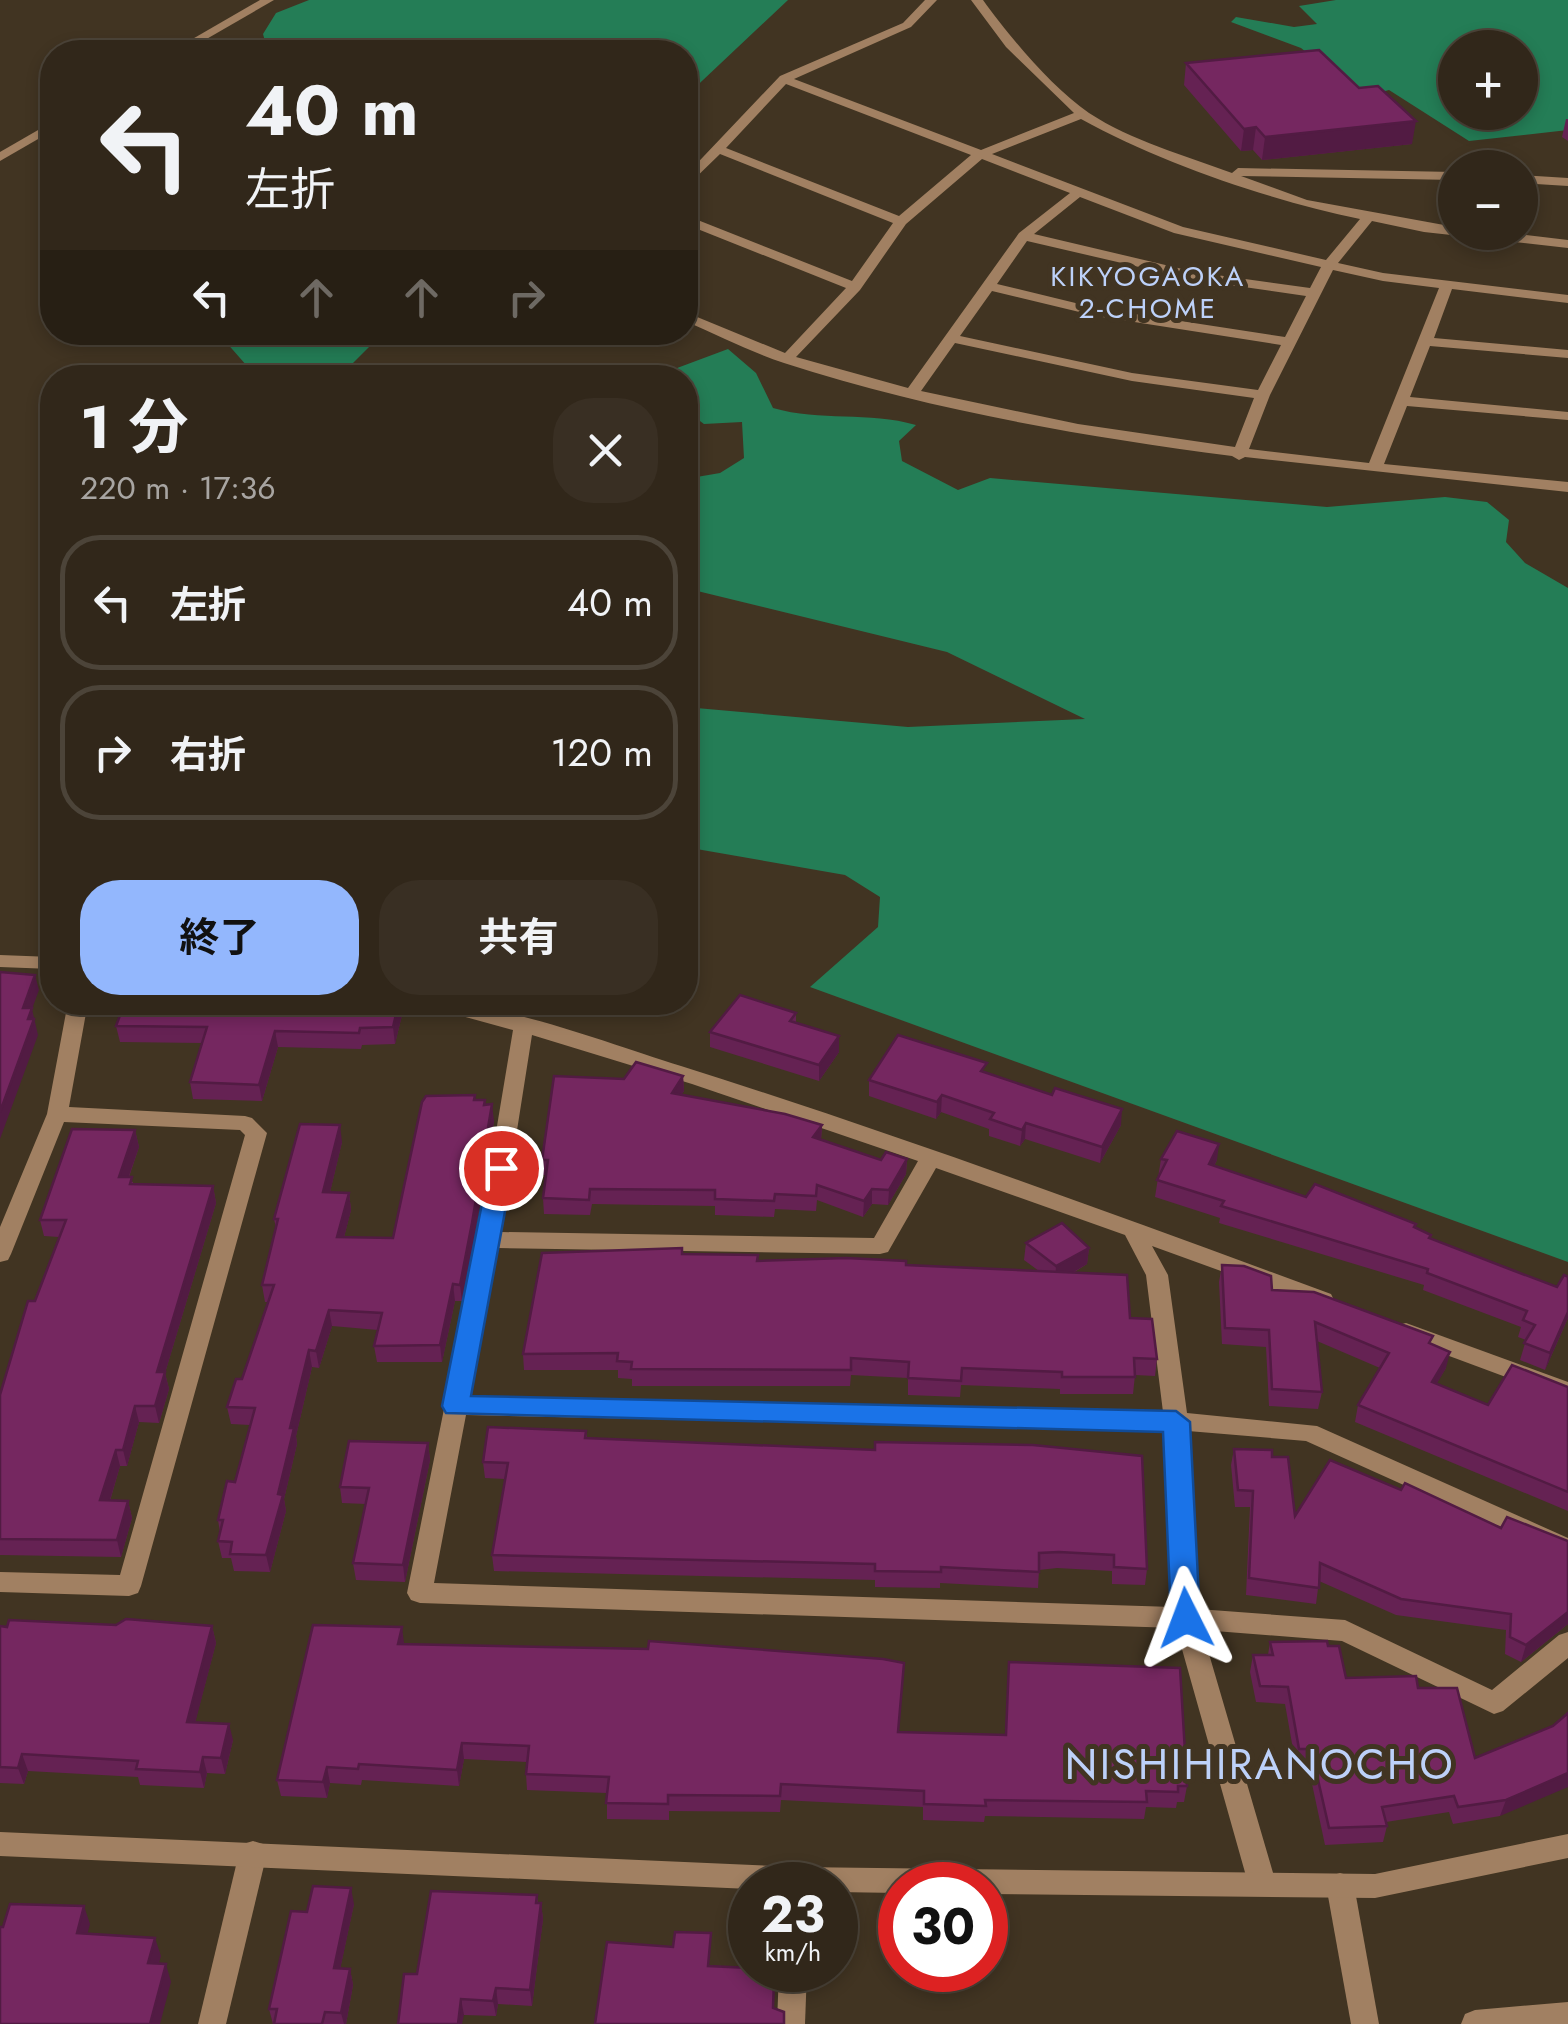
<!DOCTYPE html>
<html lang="ja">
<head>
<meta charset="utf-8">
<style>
  :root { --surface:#31271a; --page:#392f23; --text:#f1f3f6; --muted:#a8a5a2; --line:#4c4439; --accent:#93b7fd }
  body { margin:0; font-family:Jost,"Noto Sans JP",sans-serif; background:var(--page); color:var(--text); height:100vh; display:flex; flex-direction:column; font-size:38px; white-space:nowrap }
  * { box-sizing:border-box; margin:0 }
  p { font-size:32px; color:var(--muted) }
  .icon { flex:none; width:55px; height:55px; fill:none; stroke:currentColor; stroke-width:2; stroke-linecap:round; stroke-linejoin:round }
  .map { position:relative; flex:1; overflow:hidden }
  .drawer { position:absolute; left:40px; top:365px; width:658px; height:650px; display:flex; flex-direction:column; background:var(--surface); border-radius:40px; box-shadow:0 5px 15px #0003,0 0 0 2px var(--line) }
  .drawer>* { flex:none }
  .top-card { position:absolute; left:40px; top:40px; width:658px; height:305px; border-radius:40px; box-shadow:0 5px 15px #0003,0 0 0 2px var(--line); background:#31271a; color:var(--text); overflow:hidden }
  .controls { position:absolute; left:1438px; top:30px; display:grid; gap:20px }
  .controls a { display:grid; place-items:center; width:100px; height:100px; border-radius:50%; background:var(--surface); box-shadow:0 5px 15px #0003,0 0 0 2px var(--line); font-size:50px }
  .speed { position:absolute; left:728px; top:1862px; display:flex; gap:20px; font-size:50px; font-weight:700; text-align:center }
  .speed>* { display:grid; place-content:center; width:130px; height:130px; border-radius:50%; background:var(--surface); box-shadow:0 5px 15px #0003,0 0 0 2px var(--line); line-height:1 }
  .speed small { font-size:25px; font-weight:400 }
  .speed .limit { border:15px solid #d22; background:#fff; color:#111 }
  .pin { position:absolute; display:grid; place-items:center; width:85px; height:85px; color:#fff; margin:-42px; border:5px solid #fff; border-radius:50%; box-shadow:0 2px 10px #0007 }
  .me { position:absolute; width:110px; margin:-55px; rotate:357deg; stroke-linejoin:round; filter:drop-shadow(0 0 8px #0008) }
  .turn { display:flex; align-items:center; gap:35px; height:210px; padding:0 40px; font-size:45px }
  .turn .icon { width:130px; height:130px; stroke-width:2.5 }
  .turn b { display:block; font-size:70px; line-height:85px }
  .lanes { display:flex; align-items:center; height:95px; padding:0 40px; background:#0003; justify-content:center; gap:50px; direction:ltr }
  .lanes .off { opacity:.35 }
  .round { display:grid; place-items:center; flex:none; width:105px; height:105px; border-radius:40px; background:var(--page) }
  .summary { display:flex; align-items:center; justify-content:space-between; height:170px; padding:0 40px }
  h1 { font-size:60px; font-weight:700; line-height:75px }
  .action { display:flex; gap:20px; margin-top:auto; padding:20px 40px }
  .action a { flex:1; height:115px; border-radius:40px; background:var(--accent); color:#111; font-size:40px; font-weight:700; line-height:115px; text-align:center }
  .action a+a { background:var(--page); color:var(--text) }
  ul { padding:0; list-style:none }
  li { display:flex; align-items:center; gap:30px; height:135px; margin:0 20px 15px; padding:0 20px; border:5px solid var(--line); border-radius:40px }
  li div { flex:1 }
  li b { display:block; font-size:38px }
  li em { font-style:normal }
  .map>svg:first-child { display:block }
  .forest { fill:#247d56; fill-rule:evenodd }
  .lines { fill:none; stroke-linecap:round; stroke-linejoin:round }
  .minor { fill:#a18062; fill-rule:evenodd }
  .tertiary { fill:#a18062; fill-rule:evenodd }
  .wall { fill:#652253 }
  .shaded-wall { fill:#521b43 }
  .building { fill:#752760; stroke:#521b43; stroke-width:2.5 }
  .route { fill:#1a73e8; stroke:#114b97; stroke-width:2.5 }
  .labels { text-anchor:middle; stroke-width:10; stroke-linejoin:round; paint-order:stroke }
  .far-neighbourhood-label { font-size:28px; letter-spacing:2.5px; fill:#bdd1f9; stroke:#413422 }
  .near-quarter-label { font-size:42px; letter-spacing:2.5px; fill:#bdd1f9; stroke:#413422 }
</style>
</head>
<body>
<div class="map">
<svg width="1568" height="2024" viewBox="0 0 1568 2024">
  <rect width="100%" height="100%" fill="#413422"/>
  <g class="forest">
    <polygon points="309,0 788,0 685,97 685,52 268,52 263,34 276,13"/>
    <path d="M1336,0H1568V130L1469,141L1389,90L1363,97L1301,48L1231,22L1236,17L1294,27L1317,24L1299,6ZM1455,48H1520V112H1455Z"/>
    <polygon points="218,333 502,333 382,334 353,363 318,368 306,377 247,377 247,366"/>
    <path d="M728,349L756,373L773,408C821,422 868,411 916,425L899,441L902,461L958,490L990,478L1327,507L1445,497L1487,502L1509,520L1506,542L1525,563L1568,588V1262L810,987L878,927L880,897L845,875L685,847V707L908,727L1085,719L947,652L685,588V479L720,473L744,458L742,422L704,424L685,410V378L653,377Z"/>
  </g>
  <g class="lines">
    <g class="minor">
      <path d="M925,0H937L911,27L794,79L981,150L1074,113L1006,47L971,0H983C1009,36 1052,88 1089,113C1132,141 1184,155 1232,173L1238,168L1455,172V180L1241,176L1307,200L1455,227V232H1500L1568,240V248L1424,232L1372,221L1338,263L1383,273L1568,295V303L1452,289L1434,338L1568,350V358L1430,346L1410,397L1568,412V420L1407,406L1384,464L1568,482V492L1245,457L1239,460L1232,456C1081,436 929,410 784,363C750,352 718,335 685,321V312L785,353L846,288L685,224V215L852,281L893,223L720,154L685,188V176L780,76L903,23ZM786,84L971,155L899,216L726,148ZM1081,119C1163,164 1269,200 1360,219L1326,260L1183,227L992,154ZM982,159L1070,193L1019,233L908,388L796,357L860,290L906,224ZM1080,197L1174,233L1321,267L1310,288L1195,272L1034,234ZM1027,241L1195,280L1306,296L1285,337L1096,308L997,284ZM1333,270L1383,281L1439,288L1369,463L1249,449L1270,395ZM992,291L1096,316L1281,345L1258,390L1132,373L960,336ZM955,343L1132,381L1254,398L1235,447L1078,424L921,391Z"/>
      <polygon points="1520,175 1568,178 1568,186 1520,183"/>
      <polygon points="0,955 52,957 52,969 0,967"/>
      <polygon points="68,1002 88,1002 69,1107 245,1116 252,1118 267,1133 141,1586 138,1593 129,1596 0,1592 0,1572 120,1575 245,1135 240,1130 64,1122 11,1254 8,1260 0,1262 0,1227 47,1114"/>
      <path d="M426,1002C504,1002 606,1043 681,1066C900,1135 1116,1215 1331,1294L1334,1300L1331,1306L1323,1308L1152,1246L1168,1275L1187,1413L1317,1426L1568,1538V1559L1306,1441L1188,1431L1198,1609L1345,1620L1492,1690L1559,1635L1568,1632V1658L1503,1711L1494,1714L1342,1641L1202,1630L1276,1883L1272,1892L1262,1895L1252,1892L1248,1883L1176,1628L420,1603L411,1600L407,1593L478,1240L513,1030L429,1007ZM532,1035L692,1084L918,1161L874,1238L501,1232ZM936,1168L1125,1235L1146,1275L1163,1412L470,1397L498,1248L880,1254L888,1252ZM466,1415L1165,1430L1173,1607L434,1583Z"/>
      <polygon points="1406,1323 1568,1382 1568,1400 1398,1337 1395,1331 1398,1325"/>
      <polygon points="253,1841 263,1844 267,1853 226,2024 198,2024 239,1853 243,1844"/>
      <polygon points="1340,1873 1350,1876 1354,1885 1379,2024 1351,2024 1326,1885 1330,1876"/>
      <polygon points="1568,2002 1568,2024 1461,2024 1465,2014 1475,2010"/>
    </g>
    <g class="tertiary">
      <polygon points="260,0 274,0 184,52 170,52"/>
      <polygon points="52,122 52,131 0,161 0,152"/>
      <polygon points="0,1832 797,1867 1375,1874 1568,1834 1568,1858 1375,1898 985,1894 985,1885 900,1885 900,1893 835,1892 835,1885 750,1885 750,1889 0,1856"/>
      <polygon points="779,1970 807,1970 805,2024 777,2024"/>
    </g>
  </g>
  <g class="wall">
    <polygon points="1186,63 1412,144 1262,160 1253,150 1241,151 1184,85"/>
    <polygon points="1566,119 1568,119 1568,141 1562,137"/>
    <polygon points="125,1002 402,1002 403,1011 395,1044 362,1045 361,1049 278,1047 262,1101 193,1099 190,1082 202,1043 120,1042 116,1026"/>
    <polygon points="569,1002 610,1002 601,1013"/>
    <polygon points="796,1013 796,1022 839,1052 819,1081 710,1047 710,1032"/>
    <polygon points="986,1073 1121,1125 1100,1163 1025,1139 1020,1146 989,1136 989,1129 941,1112 936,1119 869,1096 869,1080"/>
    <polygon points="683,1076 684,1091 681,1095 822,1125 821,1140 881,1160 907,1159 906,1174 888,1205 872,1204 863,1217 817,1200 816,1211 775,1209 774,1217 715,1215 715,1206 592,1204 590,1215 544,1214 543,1198 546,1175 543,1175 542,1160 624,1079"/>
    <polygon points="475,1100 485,1105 494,1121 474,1239 462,1301 455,1301 442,1362 377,1362 374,1346 378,1330 332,1326 319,1368 312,1367 296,1436 297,1444 284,1499 286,1511 270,1572 234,1571 231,1558 222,1558 218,1541 220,1532 218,1520 235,1482 250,1425 231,1424 227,1407 242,1379 268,1302 265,1302 262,1285 276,1228 274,1219 342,1142 330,1192 349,1193 351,1210 344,1237 393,1238"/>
    <polygon points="135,1130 139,1147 129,1177 134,1184 213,1186 216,1203 165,1373 169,1389 159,1423 139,1422 127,1466 120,1466 110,1501 128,1501 132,1518 121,1557 0,1555 0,1395 59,1237 44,1236 40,1220"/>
    <polygon points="1161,1159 1217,1160 1214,1166 1306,1197 1415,1228 1430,1238 1568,1318 1545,1370 1520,1360 1526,1340 1518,1337 1521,1327 1423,1290 1424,1285 1219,1223 1220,1218 1155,1197"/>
    <polygon points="1026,1243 1089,1248 1087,1264 1073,1273 1130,1318 1157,1359 1155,1376 1135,1375 1133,1394 1060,1394 1060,1389 961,1385 960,1397 908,1395 908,1378 851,1375 850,1386 632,1386 632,1379 618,1378 618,1370 524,1370 523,1354 682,1254 758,1261 1039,1271 1024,1260"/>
    <polygon points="1222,1265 1272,1290 1432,1344 1446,1368 1436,1384 1488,1405 1568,1387 1568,1511 1355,1422 1358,1405 1380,1368 1317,1341 1322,1392 1318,1409 1269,1406 1266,1347 1222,1344 1219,1282"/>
    <polygon points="586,1431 587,1438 875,1450 1147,1569 1145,1585 1112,1584 1112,1571 1057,1568 1039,1570 1038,1588 940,1583 940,1588 875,1587 875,1580 494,1571 492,1555 505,1479 485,1478 483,1462"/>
    <polygon points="428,1443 430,1460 405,1582 356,1580 353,1563 366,1504 342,1503 340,1487"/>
    <polygon points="1234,1449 1272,1457 1295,1516 1401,1490 1501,1528 1568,1541 1568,1624 1521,1662 1505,1654 1506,1630 1396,1615 1319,1581 1316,1604 1246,1595 1250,1507 1235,1507 1231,1465"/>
    <polygon points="116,1625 212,1626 216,1643 195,1722 233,1740 225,1774 207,1773 204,1788 140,1785 138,1777 28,1771 24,1784 0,1783 0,1626"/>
    <polygon points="1270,1642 1328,1646 1346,1678 1418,1688 1475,1758 1553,1726 1500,1816 1453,1824 1449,1812 1386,1822 1387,1826 1383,1842 1325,1845 1308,1765 1296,1766 1285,1704 1256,1702 1250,1672 1253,1655 1268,1655"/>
    <polygon points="404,1645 899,1732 1005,1735 1009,1662 1187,1786 1184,1802 1177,1802 1176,1808 1146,1807 1144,1819 985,1816 984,1822 923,1820 923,1807 781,1800 780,1812 669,1811 669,1820 607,1819 607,1793 527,1790 526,1774 527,1762 464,1759 459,1786 362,1780 361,1785 330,1783 327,1798 281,1796 277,1780"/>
    <polygon points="537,1895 538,1903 541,1903 543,1919 532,2006 498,2004 496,2016 464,2015 417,1974"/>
    <polygon points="354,1904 340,1969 350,1969 353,1985 346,2024 273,2024 269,2009 307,1912"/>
  </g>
  <g class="shaded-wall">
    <polygon points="1416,121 1412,144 1262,160 1265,137"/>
    <polygon points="1256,127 1253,150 1241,151 1244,129"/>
    <polygon points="35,975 39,990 32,1009 38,1035 0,1139 0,1112 23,1008"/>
    <polygon points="399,1002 402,1002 403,1011 395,1044 393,1027"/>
    <polygon points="601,1002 610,1002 601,1013"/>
    <polygon points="275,1031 278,1047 262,1101 259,1085"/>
    <polygon points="839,1036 839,1052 819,1081 819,1065"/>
    <polygon points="683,1076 684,1091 672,1109 672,1093"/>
    <polygon points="942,1095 941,1112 936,1119 937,1102"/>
    <polygon points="492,1104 494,1121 474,1239 462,1301 460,1285"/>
    <polygon points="1122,1109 1121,1125 1100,1163 1102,1147"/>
    <polygon points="1026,1123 1025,1139 1020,1146 1022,1130"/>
    <polygon points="340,1125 342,1142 326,1209 323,1192"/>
    <polygon points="822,1125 821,1140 813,1137"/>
    <polygon points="135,1130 139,1147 123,1193 119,1177"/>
    <polygon points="1219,1144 1217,1160 1206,1181 1209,1164"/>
    <polygon points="907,1159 906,1174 888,1205 889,1190"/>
    <polygon points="213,1186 216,1203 165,1373 169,1389 159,1423 155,1406 157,1372"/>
    <polygon points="872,1189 872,1204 863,1217 864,1201"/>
    <polygon points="349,1193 351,1210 340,1253 337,1237"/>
    <polygon points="1089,1248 1087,1264 1055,1283 1056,1266"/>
    <polygon points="453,1284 455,1301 442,1362 440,1345"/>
    <polygon points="329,1310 332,1326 319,1368 316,1351"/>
    <polygon points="1568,1312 1568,1318 1545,1370 1550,1353"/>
    <polygon points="309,1350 312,1367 296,1436 297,1444 284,1499 286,1511 270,1572 266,1555 290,1428"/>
    <polygon points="1450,1352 1446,1368 1428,1399 1432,1382"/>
    <polygon points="135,1406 139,1422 127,1466 123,1450"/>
    <polygon points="428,1443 430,1460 405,1582 403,1565"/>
    <polygon points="116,1450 120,1466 105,1517 100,1500"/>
    <polygon points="128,1501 132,1518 121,1557 117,1540"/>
    <polygon points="1568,1612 1568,1624 1521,1662 1526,1645"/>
    <polygon points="212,1626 216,1643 191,1739 187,1722"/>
    <polygon points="402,1627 404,1643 401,1661 398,1644"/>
    <polygon points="229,1724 233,1740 225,1774 221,1758"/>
    <polygon points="462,1743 464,1759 459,1786 457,1770"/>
    <polygon points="22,1754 28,1771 24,1784 18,1768"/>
    <polygon points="203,1757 207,1773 204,1788 200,1772"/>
    <polygon points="327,1767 330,1783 327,1798 323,1782"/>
    <polygon points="1568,1773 1568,1787 1500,1816 1506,1800"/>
    <polygon points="351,1888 354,1904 337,1984 334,1968"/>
    <polygon points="541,1903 543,1919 532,2006 530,1990"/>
    <polygon points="84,1906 90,1924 83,1951 77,1933"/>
    <polygon points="155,1938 161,1956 154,1981 148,1963"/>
    <polygon points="166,1964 171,1982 160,2024 150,2024"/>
    <polygon points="350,1969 353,1985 346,2024 344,2024 341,2013"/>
    <polygon points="496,1988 498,2004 496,2016 493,2001"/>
    <polygon points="461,1999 464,2015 462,2024 458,2024"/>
  </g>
  <g class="building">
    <polygon points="1319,50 1359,88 1378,86 1416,121 1265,137 1256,127 1244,129 1186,63"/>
    <polygon points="0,972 35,975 23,1008 32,1008 28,1019 34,1019 0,1112"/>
    <polygon points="740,995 796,1013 790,1021 839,1036 819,1065 710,1032"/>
    <polygon points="125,1002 399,1002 393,1027 360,1028 359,1033 275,1031 259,1085 190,1082 207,1027 116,1026"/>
    <polygon points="898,1035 987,1063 981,1071 1052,1095 1055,1088 1122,1109 1102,1147 1026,1123 1022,1130 990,1119 994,1113 942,1095 937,1102 869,1080"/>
    <polygon points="636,1062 683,1076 672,1093 785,1114 822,1125 813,1137 881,1160 886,1152 907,1159 889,1190 872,1189 864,1201 817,1185 816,1196 775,1194 774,1201 715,1199 715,1190 590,1189 589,1200 543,1198 548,1160 542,1160 554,1076 624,1079"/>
    <polygon points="475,1095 474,1100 485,1100 484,1105 492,1104 472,1223 460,1285 453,1284 440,1345 374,1346 382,1313 329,1310 316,1351 309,1350 290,1428 294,1428 278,1494 283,1495 266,1555 230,1554 232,1542 218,1541 223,1520 218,1520 227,1481 235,1482 255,1408 227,1407 236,1379 242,1379 274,1285 262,1285 278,1219 274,1219 300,1124 340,1125 323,1192 349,1193 337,1237 393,1238 422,1102 426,1096"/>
    <polygon points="72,1129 135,1130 119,1177 132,1177 130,1184 213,1186 157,1372 165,1372 155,1406 135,1406 123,1450 116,1450 100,1500 128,1501 117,1540 0,1539 0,1395 28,1301 35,1301 66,1220 40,1220"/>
    <polygon points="1177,1131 1219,1144 1209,1164 1306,1197 1315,1184 1416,1224 1414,1227 1431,1235 1429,1238 1512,1270 1557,1287 1564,1275 1568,1277 1568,1312 1550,1353 1524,1343 1535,1325 1523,1320 1527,1311 1427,1273 1428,1269 1221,1206 1224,1201 1157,1180 1167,1160 1161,1159"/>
    <polygon points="1062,1223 1089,1248 1056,1266 1026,1243"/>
    <polygon points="682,1248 682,1254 758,1255 757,1261 846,1258 906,1261 906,1265 1127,1275 1130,1318 1152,1319 1157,1359 1134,1358 1135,1377 1062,1377 1062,1372 962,1368 961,1381 908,1378 909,1362 851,1358 851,1370 631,1369 632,1362 617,1361 618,1353 523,1354 542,1253"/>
    <polygon points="1222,1265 1244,1266 1271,1276 1272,1290 1314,1292 1433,1336 1429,1343 1450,1352 1432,1382 1488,1405 1512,1365 1568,1387 1568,1492 1358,1405 1389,1353 1315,1322 1322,1392 1272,1389 1269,1330 1225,1328"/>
    <polygon points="488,1427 586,1431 585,1438 875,1450 875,1442 1033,1445 1142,1456 1147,1569 1114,1567 1114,1555 1059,1552 1039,1553 1039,1572 941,1567 941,1572 875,1571 875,1564 492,1555 508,1463 483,1462"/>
    <polygon points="349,1441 428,1443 403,1565 353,1563 369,1488 340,1487"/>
    <polygon points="1234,1449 1272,1450 1272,1457 1288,1457 1295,1516 1330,1460 1401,1490 1405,1483 1501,1528 1507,1517 1568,1541 1568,1612 1526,1645 1510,1637 1511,1614 1401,1599 1320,1563 1319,1588 1249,1578 1253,1491 1238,1490"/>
    <polygon points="126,1619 212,1626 187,1722 229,1724 221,1758 203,1757 200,1772 136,1769 138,1761 22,1754 18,1768 0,1767 0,1626 7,1627 9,1620 116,1625"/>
    <polygon points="313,1625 402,1627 398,1644 648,1649 649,1641 883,1659 904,1663 898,1732 1006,1735 1009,1662 1180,1668 1187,1786 1178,1786 1178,1792 1146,1791 1147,1802 985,1800 986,1806 924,1804 924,1791 781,1784 780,1796 668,1795 668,1804 606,1803 609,1777 526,1774 529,1746 462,1743 457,1770 359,1764 358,1769 327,1767 323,1782 277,1780"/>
    <polygon points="1327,1641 1328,1646 1339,1646 1346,1678 1416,1676 1418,1688 1457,1688 1475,1758 1553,1726 1568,1713 1568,1773 1506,1800 1458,1807 1454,1796 1382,1807 1387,1826 1329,1828 1311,1749 1299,1749 1288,1687 1260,1686 1253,1655 1273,1655 1270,1642"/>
    <polygon points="313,1886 351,1888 334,1968 350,1969 341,2013 325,2012 322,2024 274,2024 277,2009 269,2009 291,1911 307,1912"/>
    <polygon points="431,1891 537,1895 536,1903 541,1903 530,1990 496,1988 493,2001 461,1999 458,2024 398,2024 404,1974 417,1974"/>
    <polygon points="10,1904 84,1906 77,1933 155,1938 148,1963 166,1964 150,2024 0,2024 0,1927 3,1927"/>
    <polygon points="675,1932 711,1933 708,1966 750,1968 750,1970 756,1970 756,1979 774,1980 773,2008 784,2012 784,2024 595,2024 607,1942 673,1947"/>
  </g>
  <polygon class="route" points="501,1159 513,1168 471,1396 1176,1411 1190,1422 1200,1618 1196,1627 1176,1627 1171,1618 1163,1432 446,1413 442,1406 489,1168"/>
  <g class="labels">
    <g class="far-neighbourhood-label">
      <text x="1148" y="286">KIKYOGAOKA<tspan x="1148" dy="32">2-CHOME</tspan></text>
    </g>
    <g class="near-quarter-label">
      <text x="1260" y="1779">NISHIHIRANOCHO</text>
    </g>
  </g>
</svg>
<div class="controls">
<a>+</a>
<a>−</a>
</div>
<div class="speed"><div>23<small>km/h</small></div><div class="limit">30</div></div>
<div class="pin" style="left:501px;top:1168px;background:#d93025"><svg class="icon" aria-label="arrive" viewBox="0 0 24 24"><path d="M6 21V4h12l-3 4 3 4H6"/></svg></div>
<svg class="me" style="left:1186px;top:1618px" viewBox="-20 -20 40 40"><path d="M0-17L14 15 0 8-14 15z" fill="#1a73e8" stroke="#fff" stroke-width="4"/></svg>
<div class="top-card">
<div class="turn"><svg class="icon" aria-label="left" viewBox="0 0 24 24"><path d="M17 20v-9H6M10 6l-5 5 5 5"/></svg><div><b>40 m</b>左折</div></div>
<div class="lanes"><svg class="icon" aria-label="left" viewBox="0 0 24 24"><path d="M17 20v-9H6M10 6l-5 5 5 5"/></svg><svg class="icon off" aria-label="ahead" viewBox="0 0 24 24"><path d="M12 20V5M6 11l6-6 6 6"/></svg><svg class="icon off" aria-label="ahead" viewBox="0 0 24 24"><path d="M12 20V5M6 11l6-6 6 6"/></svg><svg class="icon off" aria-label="right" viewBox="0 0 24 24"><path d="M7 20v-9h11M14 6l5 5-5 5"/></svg></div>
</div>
<section class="drawer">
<div class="summary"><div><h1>1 分</h1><p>220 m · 17:36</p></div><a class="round"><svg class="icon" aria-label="close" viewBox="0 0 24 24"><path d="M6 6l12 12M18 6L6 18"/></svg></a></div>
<ul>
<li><svg class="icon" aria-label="left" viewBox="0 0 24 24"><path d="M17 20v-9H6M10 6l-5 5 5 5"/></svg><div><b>左折</b></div><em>40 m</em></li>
<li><svg class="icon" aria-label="right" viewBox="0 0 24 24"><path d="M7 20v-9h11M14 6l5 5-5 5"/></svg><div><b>右折</b></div><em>120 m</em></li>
</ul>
<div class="action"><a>終了</a><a>共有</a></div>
</section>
</div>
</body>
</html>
